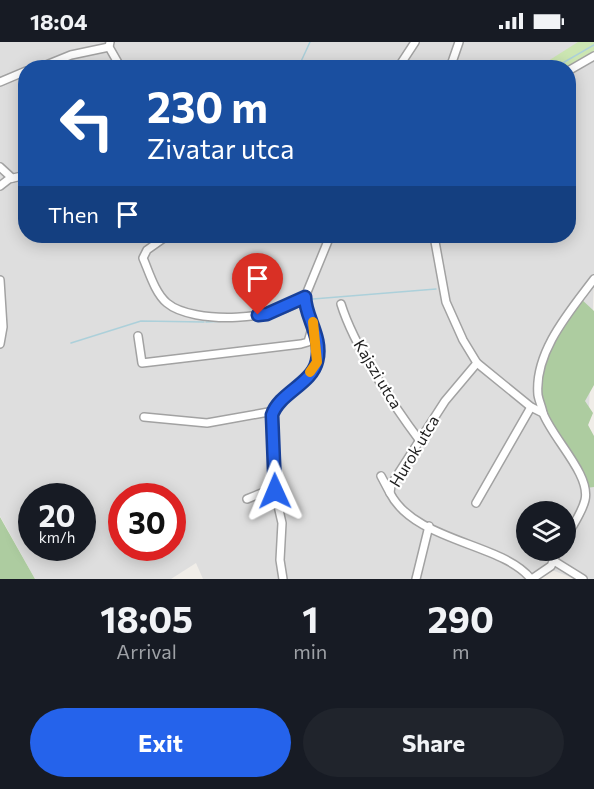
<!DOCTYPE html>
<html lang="en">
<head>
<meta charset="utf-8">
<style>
  :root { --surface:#171b24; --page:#20242c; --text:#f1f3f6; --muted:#9ea1a6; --accent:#2563eb }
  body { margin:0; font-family:Commissioner,sans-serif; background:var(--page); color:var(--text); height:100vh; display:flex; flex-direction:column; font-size:22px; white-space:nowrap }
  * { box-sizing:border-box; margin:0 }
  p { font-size:20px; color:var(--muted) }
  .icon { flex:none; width:33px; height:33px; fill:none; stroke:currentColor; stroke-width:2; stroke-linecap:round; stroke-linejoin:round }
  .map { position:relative; height:537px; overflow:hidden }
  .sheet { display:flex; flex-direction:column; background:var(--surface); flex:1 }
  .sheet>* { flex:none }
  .banner { position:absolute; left:18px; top:18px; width:558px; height:183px; border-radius:24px; box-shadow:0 3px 15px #0003; background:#1a4fa0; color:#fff; overflow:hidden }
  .controls { position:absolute; left:516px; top:459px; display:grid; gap:12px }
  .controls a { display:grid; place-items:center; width:60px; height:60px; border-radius:50%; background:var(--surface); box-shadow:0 3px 15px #0003; font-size:30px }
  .speed { position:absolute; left:18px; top:441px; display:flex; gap:12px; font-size:30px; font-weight:700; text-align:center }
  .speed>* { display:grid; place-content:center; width:78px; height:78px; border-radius:50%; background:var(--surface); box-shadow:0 3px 15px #0003; line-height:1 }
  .speed small { font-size:15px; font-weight:400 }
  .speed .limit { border:9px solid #d22; background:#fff; color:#111 }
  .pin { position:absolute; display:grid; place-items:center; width:51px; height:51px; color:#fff; margin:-62px -26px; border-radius:50% 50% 50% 0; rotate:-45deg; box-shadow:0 0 6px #0007 }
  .pin .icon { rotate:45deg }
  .me { position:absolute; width:66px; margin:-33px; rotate:359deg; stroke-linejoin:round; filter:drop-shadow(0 0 4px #0008) }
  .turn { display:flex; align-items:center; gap:21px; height:126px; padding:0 30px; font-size:27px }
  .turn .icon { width:78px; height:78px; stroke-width:2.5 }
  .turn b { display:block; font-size:42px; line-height:51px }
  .then { display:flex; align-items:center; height:57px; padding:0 30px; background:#0003; gap:12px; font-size:22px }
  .eta { display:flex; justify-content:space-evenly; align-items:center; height:102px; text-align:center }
  .eta b { font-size:36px; font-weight:700; line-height:42px }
  .primary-button { display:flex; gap:12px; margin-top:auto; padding:12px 30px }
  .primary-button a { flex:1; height:69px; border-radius:36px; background:var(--accent); color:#fff; font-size:24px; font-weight:700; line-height:69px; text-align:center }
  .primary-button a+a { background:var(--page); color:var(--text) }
  .status { display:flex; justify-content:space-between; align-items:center; height:42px; padding:0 30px; background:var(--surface); direction:ltr }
  .status svg { height:16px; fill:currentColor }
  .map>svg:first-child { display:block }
  .residential { fill:#dedede; fill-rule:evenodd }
  .grass { fill:#cce6b2 }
  .forest { fill:#adcca0 }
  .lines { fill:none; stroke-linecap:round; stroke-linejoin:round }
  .stream { stroke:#acd0da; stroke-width:1.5 }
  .minor-casing { stroke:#a2a2a2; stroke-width:10 }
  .minor { stroke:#fff; stroke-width:7 }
  .route-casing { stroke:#184099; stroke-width:15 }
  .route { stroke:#2563eb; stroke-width:10 }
  .slow { stroke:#f59e0b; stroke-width:10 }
  .labels { text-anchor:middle; stroke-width:4.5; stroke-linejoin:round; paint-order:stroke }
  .street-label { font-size:16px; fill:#212121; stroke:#fff }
</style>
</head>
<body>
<div class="status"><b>18:04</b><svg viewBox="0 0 49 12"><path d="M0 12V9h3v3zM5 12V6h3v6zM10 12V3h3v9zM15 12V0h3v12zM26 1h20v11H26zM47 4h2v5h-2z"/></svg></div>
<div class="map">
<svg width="594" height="537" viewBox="0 0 594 537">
  <rect width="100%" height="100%" fill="#f0ede8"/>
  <path class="residential" d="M0,0H594V237L586,445H594V537H575L552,528L539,537H203L196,521L171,537H35L0,474ZM26,26H568V194H26ZM32,454H82V506H32ZM122,454H172V506H122ZM526,470H566V508H526Z"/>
  <polygon class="grass" points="578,0 594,0 594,11 568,26 537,26"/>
  <g class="forest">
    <path d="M580,256L594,269V343L585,359L593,371L588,383L594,394V445L586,446C563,409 529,366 543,320C550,298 568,276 580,256Z"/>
    <polygon points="0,474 0,475 35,537 0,537"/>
  </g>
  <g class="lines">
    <g class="stream">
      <polyline points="298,26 310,0"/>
      <polyline points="554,26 594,3"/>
      <polyline points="313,257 436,247"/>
      <polyline points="206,280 248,278"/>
      <polyline points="71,301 141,279 204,280"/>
    </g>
    <g class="minor-casing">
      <g id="minor">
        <polyline points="110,0 109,5 121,26"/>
        <polyline points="39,26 71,13 109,5"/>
        <polyline points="398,26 415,0"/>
        <polyline points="450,26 459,0"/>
        <polyline points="568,29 594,14"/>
        <polyline points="0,40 26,29"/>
        <polyline points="0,125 12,136"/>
        <polyline points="0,144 9,137 26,133"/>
        <path d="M434,194L446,260L463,298L477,321L531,365L543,371C553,397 591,433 585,458C582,471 572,484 566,496"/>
        <path d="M164,196L147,208L143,216C149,230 155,251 167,261C193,283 281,279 305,255"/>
        <polyline points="0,238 3,285 0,302"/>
        <path d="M341,262C354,304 393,363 420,399"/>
        <polyline points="138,294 142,321 301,302 308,300 312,286"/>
        <path d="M477,321L445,359L391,443L390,451C415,500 503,501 531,537"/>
        <path d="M543,371C542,365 539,359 538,353C534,310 570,269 594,237"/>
        <polyline points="144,375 207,381 274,369"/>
        <polyline points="381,434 390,451"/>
        <polyline points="247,457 274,446"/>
        <polyline points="476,461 531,365"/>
        <polyline points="554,519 583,537"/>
        <polyline points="283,537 280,518 282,481 274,446 272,373 277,364 302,340 317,320 316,292 305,255 330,194"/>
        <polyline points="416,537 429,484"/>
        <polyline points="532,537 551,524 558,508"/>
      </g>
    </g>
    <use href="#minor" class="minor"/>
  </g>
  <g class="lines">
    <g class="route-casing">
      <path id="route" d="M258,273L267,272L305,255C305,275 323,295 317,319C312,342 279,351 272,373L275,449"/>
    </g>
    <use href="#route" class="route"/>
    <polyline class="slow" points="310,330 317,320 313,280"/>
  </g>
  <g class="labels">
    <g class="street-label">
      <text transform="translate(378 332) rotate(59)" y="6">Kajszi utca</text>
      <text transform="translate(414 409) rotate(-59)" y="6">Hurok utca</text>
    </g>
  </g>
</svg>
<div class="controls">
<a><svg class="icon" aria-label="layers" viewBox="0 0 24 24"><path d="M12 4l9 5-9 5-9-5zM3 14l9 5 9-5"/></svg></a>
</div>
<div class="speed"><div>20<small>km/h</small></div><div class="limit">30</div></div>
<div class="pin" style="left:258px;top:273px;background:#d93025"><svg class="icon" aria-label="arrive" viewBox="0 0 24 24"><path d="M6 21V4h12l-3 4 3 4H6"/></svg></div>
<svg class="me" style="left:275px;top:449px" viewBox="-20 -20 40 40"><path d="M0-17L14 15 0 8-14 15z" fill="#2563eb" stroke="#fff" stroke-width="4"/></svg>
<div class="banner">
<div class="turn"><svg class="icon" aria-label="left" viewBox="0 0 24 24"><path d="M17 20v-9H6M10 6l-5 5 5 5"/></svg><div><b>230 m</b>Zivatar utca</div></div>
<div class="then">Then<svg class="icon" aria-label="arrive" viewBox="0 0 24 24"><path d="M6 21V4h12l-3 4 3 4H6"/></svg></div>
</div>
</div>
<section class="sheet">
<div class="eta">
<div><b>18:05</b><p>Arrival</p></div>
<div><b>1</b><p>min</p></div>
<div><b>290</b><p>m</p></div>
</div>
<div class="primary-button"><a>Exit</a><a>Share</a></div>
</section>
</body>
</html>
